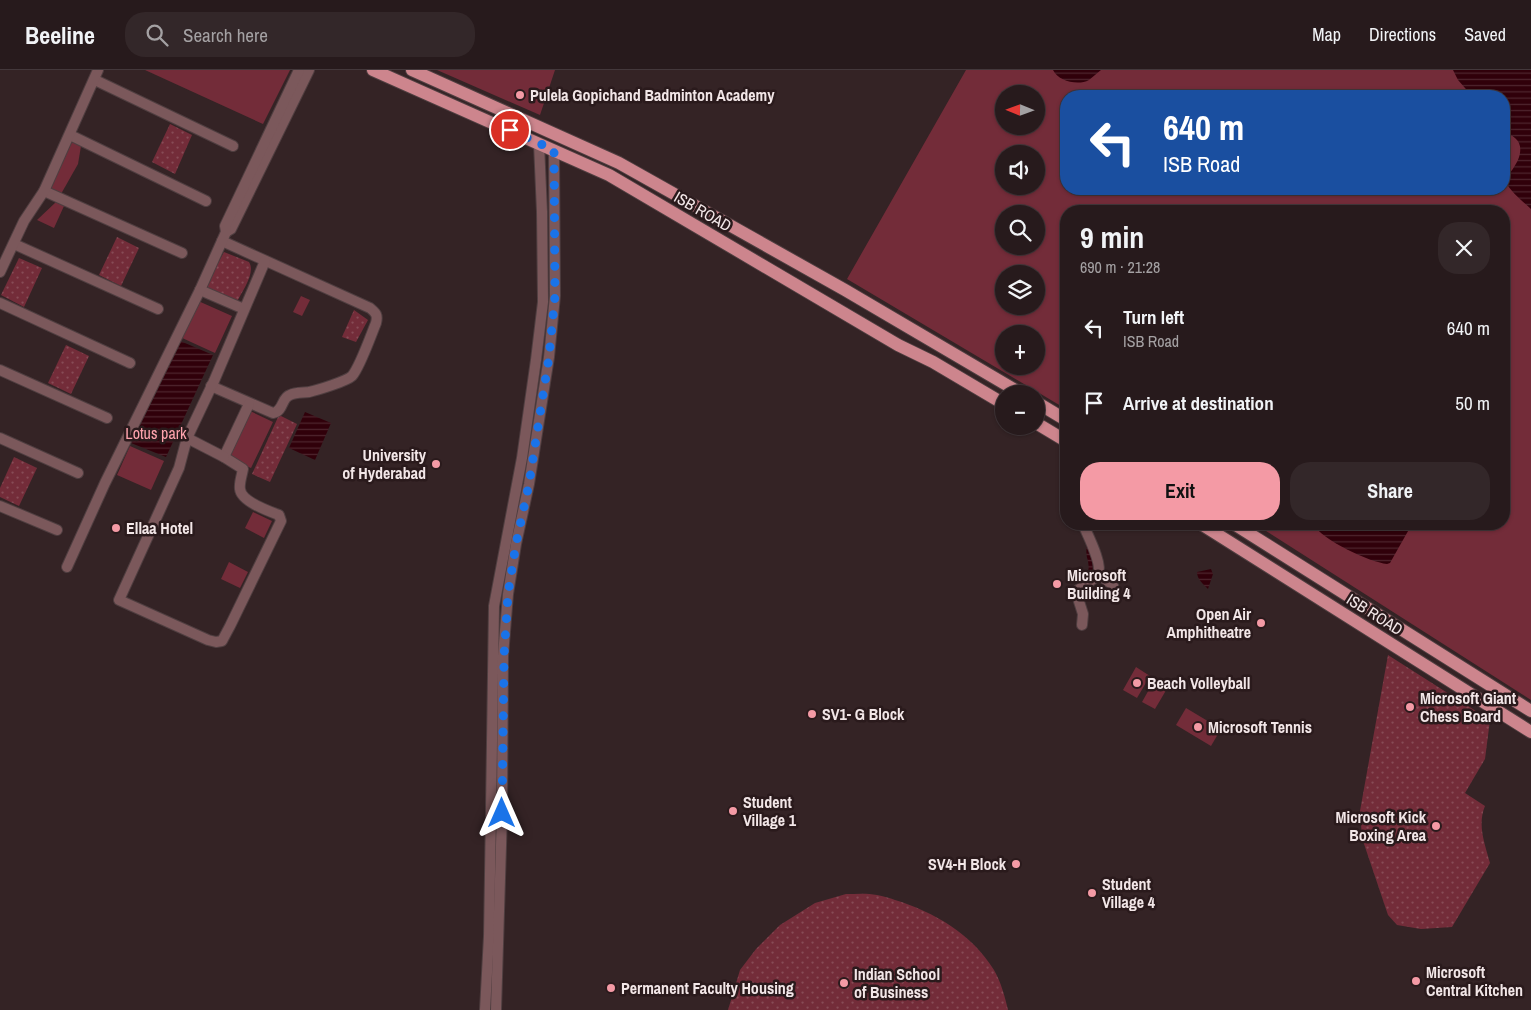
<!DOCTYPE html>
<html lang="en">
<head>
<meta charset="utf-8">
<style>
  :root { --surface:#271a1c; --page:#332729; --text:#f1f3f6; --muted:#a4a1a3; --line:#43383b; --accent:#f49aa5 }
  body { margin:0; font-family:"Archivo Narrow",sans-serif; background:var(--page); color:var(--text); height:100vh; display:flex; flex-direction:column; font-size:19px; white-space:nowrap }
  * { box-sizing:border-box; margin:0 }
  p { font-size:16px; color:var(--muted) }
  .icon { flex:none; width:28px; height:28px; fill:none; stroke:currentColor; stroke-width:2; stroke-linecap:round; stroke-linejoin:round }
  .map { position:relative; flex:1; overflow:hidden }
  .sheet { position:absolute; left:1060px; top:135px; width:450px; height:325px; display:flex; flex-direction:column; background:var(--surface); border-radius:20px; box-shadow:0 1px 4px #0004,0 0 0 1px var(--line) }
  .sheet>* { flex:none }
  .top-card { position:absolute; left:1060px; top:20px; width:450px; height:105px; border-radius:20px; box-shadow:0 1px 4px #0004,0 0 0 1px var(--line); background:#1a4fa0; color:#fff; overflow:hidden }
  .needle { width:32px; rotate:271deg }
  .buttons { position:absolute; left:995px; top:15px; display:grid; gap:10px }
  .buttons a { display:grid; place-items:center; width:50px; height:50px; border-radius:50%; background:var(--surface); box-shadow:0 1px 4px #0004,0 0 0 1px var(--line); font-size:25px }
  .pin { position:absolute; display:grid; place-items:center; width:42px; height:42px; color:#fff; margin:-21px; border:2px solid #fff; border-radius:50%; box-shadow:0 1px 5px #0007 }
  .me { position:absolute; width:55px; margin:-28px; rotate:0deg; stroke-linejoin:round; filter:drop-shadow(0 0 4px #0008) }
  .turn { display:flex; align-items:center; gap:18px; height:105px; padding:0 20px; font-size:22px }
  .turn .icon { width:65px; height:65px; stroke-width:2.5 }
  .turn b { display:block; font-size:35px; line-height:42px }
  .round { display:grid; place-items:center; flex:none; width:52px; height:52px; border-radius:20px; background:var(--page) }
  .headline { display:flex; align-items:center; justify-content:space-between; height:85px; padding:0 20px }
  h1 { font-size:30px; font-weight:700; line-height:38px }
  .button { display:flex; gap:10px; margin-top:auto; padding:10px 20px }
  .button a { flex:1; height:58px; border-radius:20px; background:var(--accent); color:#111; font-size:20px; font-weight:700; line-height:58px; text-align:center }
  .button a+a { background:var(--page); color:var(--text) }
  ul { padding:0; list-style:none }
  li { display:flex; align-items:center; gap:15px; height:75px; padding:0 20px }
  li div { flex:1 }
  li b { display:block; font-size:19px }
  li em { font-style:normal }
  header { display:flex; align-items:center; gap:30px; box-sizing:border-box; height:70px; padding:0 25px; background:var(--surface); border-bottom:1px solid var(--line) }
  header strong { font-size:24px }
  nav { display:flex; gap:28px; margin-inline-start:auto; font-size:18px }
  .search { width:350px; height:45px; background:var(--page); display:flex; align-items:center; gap:12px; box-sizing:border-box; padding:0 18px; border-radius:20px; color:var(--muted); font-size:19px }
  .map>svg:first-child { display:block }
  .green { fill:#732c39; fill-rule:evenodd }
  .park { fill:url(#park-dots) }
  .water { fill:url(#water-rules) }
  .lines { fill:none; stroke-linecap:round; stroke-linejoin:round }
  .minor-casing { stroke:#4f3e40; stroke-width:12 }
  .major-casing { stroke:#4f3e40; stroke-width:14 }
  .minor { stroke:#7b585b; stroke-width:10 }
  .major { stroke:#cd858d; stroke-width:12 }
  .route { stroke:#1a73e8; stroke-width:9; stroke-dasharray:0 16.2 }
  .poi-dot { fill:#f49aa5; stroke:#2a1a1c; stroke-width:2 }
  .labels { text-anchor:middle; stroke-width:5; stroke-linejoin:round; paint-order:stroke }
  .poi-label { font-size:16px; font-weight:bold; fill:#f2e6e7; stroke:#2a1a1c; text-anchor:start }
  .street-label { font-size:16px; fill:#f2e6e7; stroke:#2a1a1c }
  .park-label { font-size:16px; fill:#ffa4ae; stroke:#2a1a1c }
</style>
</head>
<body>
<header>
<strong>Beeline</strong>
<div class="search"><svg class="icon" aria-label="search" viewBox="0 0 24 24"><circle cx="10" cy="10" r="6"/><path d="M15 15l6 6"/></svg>Search here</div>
<nav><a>Map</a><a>Directions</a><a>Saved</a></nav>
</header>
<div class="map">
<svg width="1531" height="940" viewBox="0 0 1531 940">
  <defs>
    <pattern id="park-dots" width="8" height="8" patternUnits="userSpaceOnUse" patternTransform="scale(1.25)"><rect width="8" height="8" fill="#732c39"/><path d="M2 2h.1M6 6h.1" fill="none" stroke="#874b56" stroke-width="1.8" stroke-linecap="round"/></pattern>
    <pattern id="water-rules" width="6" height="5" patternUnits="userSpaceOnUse" patternTransform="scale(1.25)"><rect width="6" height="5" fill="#30000a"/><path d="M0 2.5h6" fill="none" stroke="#4e252e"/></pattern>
  </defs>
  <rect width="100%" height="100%" fill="#342325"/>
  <g class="green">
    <polygon points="145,0 290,0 263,54"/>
    <polygon points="437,0 555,0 540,45"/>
    <path d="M966,0H1531V630L1255,454H1504V141H1066V339L847,209ZM1004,24H1036V56H1004ZM1066,26H1504V119H1066ZM1004,84H1036V116H1004ZM1004,144H1036V176H1004ZM1004,204H1036V236H1004ZM1004,264H1036V296H1004Z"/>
    <polygon points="72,72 81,76 78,94 61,124 49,120"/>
    <polygon points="56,132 64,136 54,158 37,150"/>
    <polygon points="301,226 310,230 302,246 293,242"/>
    <polygon points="196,230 232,246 215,283 180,267"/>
    <polygon points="248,340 273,352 251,398 224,387"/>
    <polygon points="130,376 164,391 151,420 117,405"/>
    <polygon points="253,442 272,451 264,468 245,458"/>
    <polygon points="229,492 248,502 240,518 221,509"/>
    <polygon points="1136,597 1150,606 1137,628 1123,620"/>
    <polygon points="1155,609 1168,617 1155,639 1142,632"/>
    <polygon points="1186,638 1221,659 1211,676 1176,655"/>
  </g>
  <g class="park">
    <polygon points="170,54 192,65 175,104 152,92"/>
    <polygon points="117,167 139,178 121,216 99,205"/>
    <path d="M224,182L249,192C256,203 242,221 237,232L205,217Z"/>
    <polygon points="19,188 42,198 24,237 1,225"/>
    <polygon points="354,240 368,250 356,272 342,267"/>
    <polygon points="66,275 89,286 71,324 48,313"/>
    <polygon points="279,345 297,354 270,412 252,404"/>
    <polygon points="14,387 37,398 19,436 0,427 0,418"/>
    <path d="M1388,585L1490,650L1485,689L1465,723L1485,736C1477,755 1485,774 1490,793L1452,857L1421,859L1397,855L1388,845L1362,768L1360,741Z"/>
    <path d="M846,824C856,824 867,823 877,825C883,826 890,828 895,830C934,842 972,864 994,900C1001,912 1005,927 1008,940H728L740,900L756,879L780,855L815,833Z"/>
  </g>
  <g class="water">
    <path d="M1053,0H1101C1097,3 1093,7 1089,10C1078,16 1058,11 1053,0Z"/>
    <path d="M1453,0H1531V139C1521,130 1511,122 1505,111C1507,104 1511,103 1514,97C1520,89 1524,75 1515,68C1512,65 1507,64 1504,62V26H1472L1458,10Z"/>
    <polygon points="178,270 213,285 166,387 131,373"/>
    <polygon points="305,342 331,353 315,390 289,378"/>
    <path d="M1313,454H1412L1390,493L1387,494C1369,492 1322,470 1313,454Z"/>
    <path d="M1087,474C1092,483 1094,494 1092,504L1082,512V506C1090,502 1089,499 1088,491C1086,486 1086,479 1087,474Z"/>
    <path d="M1211,499L1213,504L1208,519C1203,514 1197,509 1197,502Z"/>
  </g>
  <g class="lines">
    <g class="minor-casing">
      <g id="minor">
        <polyline points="95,10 233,76"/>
        <polyline points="70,65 206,131"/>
        <polyline points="44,121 182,183"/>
        <polyline points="226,162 231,159 309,0"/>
        <polyline points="14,174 158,239"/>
        <polyline points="0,202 24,151 44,121 98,0"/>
        <polyline points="200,220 244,239"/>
        <polyline points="0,233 130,293"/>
        <polyline points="0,300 107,348"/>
        <path d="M211,316L273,343C284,341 281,328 290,325C296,322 303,323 309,322C318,320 347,311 352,306C360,297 371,265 376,253C378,245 376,243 370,238L222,171"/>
        <path d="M249,334L224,387L243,399C242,405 239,413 240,419C241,431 268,441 279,445L281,451L230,556L222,571L216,572L208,570L119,530L179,398L187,368L214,311L265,191"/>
        <polyline points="0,368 78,403"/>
        <polyline points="187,368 224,387"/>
        <polyline points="0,436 57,460"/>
        <polyline points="67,497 105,413 200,220 226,162 225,156 299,0"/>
        <polyline points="1098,504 1113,515"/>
        <path d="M1082,555L1083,544L1076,522C1082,516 1094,510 1098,504C1103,494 1087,464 1083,454"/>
        <polyline points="485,940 489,866 491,740 494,536 522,388 536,290 543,232 542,142 539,74"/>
        <polyline points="496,940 502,743 503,586 508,524 516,474 529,414 549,287 555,226 554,80"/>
      </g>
    </g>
    <g class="major-casing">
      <g id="major">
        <polyline points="373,0 609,105 898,275 933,292 1004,334"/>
        <polyline points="412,0 619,93 845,220 1022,324"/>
        <polyline points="1036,332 1066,350"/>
        <polyline points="1036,353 1066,371"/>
        <polyline points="1201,454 1531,662"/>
        <polyline points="1234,454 1531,641"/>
      </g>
    </g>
    <use href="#minor" class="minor"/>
    <use href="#major" class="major"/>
  </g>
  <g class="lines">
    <polyline class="route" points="502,743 504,586 508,524 516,474 529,414 549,287 555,226 554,80 510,60"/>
  </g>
  <g class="poi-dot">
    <circle cx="520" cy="25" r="5"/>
    <circle cx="436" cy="394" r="5"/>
    <circle cx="116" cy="458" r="5"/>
    <circle cx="1057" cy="514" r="5"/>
    <circle cx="1261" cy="553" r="5"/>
    <circle cx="1137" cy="613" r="5"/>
    <circle cx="1410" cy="637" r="5"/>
    <circle cx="812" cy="644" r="5"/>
    <circle cx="1198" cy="657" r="5"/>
    <circle cx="733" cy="741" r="5"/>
    <circle cx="1436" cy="756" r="5"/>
    <circle cx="1016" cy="794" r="5"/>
    <circle cx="1092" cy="823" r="5"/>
    <circle cx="1416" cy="911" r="5"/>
    <circle cx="844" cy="913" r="5"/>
    <circle cx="611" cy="918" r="5"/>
  </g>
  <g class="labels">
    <g class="poi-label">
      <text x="530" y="31">Pulela Gopichand Badminton Academy</text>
      <text x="426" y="391" text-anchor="end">University<tspan x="426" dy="18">of Hyderabad</tspan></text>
      <text x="126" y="464">Ellaa Hotel</text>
      <text x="1067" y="511">Microsoft<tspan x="1067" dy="18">Building 4</tspan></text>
      <text x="1251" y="550" text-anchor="end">Open Air<tspan x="1251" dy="18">Amphitheatre</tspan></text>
      <text x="1147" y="619">Beach Volleyball</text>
      <text x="1420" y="634">Microsoft Giant<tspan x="1420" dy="18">Chess Board</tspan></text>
      <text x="822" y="650">SV1- G Block</text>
      <text x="1208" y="663">Microsoft Tennis</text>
      <text x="743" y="738">Student<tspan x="743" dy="18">Village 1</tspan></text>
      <text x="1426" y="753" text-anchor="end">Microsoft Kick<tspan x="1426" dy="18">Boxing Area</tspan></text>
      <text x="1006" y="800" text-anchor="end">SV4-H Block</text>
      <text x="1102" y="820">Student<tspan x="1102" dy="18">Village 4</tspan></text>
      <text x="1426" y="908">Microsoft<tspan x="1426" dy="18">Central Kitchen</tspan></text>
      <text x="854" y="910">Indian School<tspan x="854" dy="18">of Business</tspan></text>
      <text x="621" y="924">Permanent Faculty Housing</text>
    </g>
    <g class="street-label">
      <text transform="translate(703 141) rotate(30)" y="6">ISB ROAD</text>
      <text transform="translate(1375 544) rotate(32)" y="6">ISB ROAD</text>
    </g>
    <g class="park-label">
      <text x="156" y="369">Lotus park</text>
    </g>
  </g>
</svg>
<div class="buttons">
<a><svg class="needle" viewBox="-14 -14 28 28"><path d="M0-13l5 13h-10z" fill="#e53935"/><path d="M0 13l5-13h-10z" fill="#a4a1a3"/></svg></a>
<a><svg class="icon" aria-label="sound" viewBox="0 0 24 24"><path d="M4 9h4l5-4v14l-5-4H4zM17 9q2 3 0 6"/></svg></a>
<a><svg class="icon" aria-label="search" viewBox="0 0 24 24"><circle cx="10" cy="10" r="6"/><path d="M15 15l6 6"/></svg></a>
<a><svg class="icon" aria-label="layers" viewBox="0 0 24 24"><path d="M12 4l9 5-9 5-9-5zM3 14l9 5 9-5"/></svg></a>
<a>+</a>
<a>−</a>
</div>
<div class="pin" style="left:510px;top:60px;background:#d93025"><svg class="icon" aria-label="arrive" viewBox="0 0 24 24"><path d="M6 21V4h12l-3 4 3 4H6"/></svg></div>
<svg class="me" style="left:502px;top:743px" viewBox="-20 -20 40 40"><path d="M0-17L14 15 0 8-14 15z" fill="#1a73e8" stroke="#fff" stroke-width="4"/></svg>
<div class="top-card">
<div class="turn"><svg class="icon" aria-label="left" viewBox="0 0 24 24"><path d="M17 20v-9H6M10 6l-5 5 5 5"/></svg><div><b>640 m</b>ISB Road</div></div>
</div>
<section class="sheet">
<div class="headline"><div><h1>9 min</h1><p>690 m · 21:28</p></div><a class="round"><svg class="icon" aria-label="close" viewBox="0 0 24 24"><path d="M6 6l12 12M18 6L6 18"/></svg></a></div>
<ul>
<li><svg class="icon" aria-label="left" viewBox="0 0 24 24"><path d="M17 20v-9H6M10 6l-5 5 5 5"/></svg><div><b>Turn left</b><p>ISB Road</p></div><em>640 m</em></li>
<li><svg class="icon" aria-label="arrive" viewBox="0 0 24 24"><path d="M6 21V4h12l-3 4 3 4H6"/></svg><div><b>Arrive at destination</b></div><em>50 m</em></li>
</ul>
<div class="button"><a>Exit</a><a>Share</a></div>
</section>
</div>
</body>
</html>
